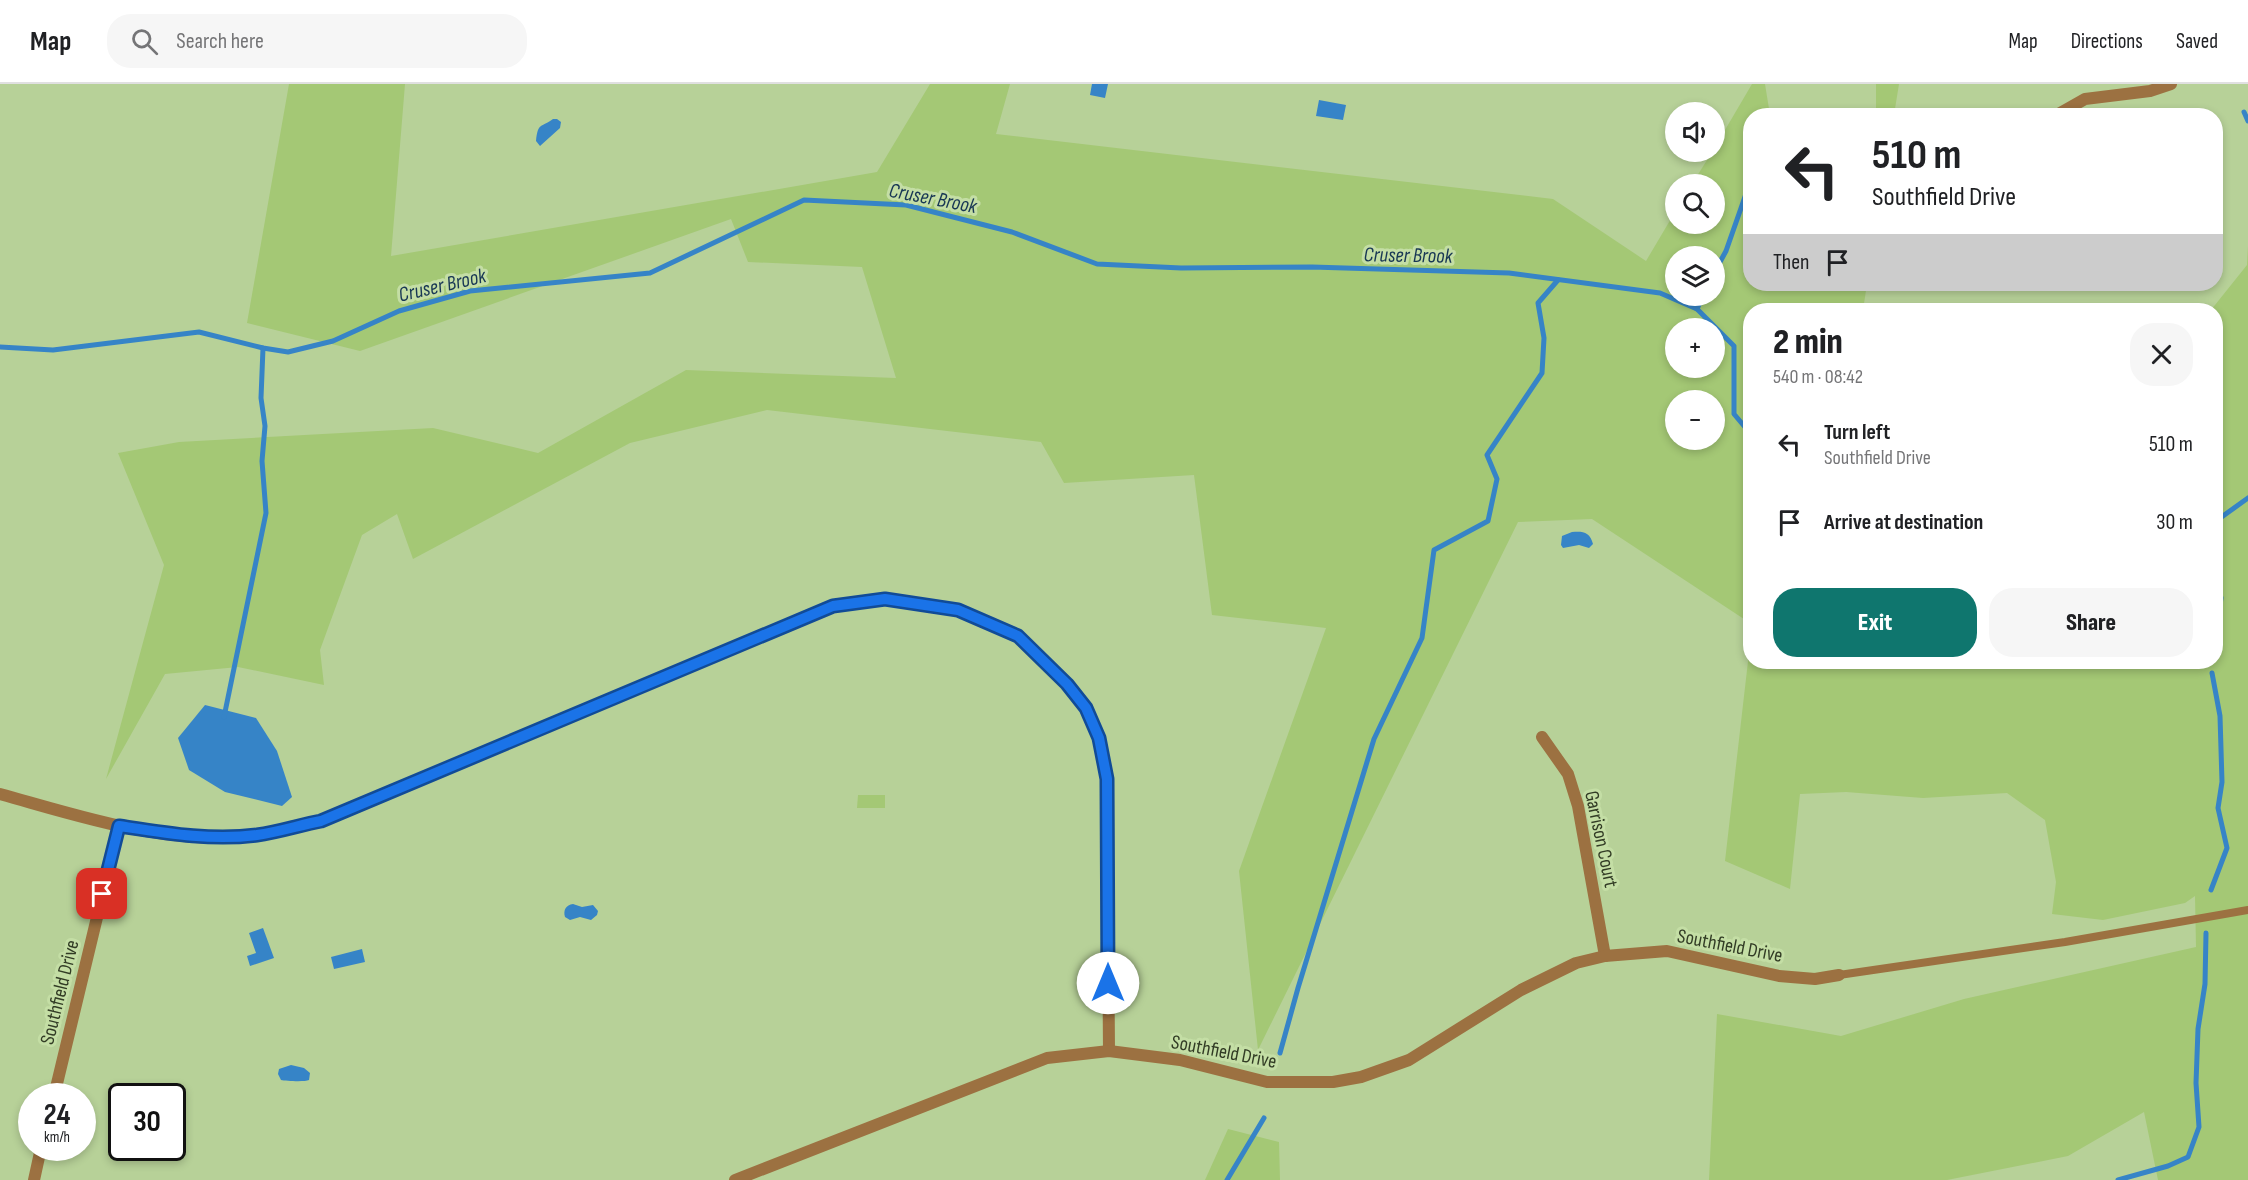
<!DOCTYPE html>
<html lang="en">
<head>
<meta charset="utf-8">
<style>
  :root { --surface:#fff; --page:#f6f6f6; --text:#202124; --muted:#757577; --line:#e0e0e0; --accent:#0f766e }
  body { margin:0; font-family:"Sofia Sans Condensed",sans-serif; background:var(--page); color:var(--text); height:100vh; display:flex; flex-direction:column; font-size:22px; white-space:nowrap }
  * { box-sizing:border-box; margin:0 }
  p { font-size:20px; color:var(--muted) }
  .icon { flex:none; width:33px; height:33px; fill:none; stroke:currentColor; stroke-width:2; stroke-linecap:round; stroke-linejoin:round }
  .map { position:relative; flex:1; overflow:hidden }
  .drawer { position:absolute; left:1743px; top:219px; width:480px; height:366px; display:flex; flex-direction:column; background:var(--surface); border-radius:24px; box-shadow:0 3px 9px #0003 }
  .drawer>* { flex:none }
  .banner { position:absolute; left:1743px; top:24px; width:480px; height:183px; border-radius:24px; box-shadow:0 3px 9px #0003; background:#fff; color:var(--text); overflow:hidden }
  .buttons { position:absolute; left:1665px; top:18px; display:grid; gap:12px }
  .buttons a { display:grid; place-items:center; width:60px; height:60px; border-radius:50%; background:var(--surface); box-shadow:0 3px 9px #0003; font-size:30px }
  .speed { position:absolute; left:18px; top:999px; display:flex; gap:12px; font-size:30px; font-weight:700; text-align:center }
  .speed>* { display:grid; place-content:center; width:78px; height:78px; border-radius:50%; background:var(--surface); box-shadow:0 3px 9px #0003; line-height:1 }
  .speed small { font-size:15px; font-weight:400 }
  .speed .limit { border:3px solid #111; border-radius:9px; background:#fff; color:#111 }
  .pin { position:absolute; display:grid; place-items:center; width:51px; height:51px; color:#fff; margin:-26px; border-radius:12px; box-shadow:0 3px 9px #0006 }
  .me { position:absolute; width:66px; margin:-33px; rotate:0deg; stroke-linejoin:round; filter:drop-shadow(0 0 4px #0008) }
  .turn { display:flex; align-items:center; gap:21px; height:126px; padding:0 30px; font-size:27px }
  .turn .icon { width:78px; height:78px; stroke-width:2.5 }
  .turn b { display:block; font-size:42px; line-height:51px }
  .then { display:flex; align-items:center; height:57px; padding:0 30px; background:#0003; gap:12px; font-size:22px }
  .round { display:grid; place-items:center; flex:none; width:63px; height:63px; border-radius:24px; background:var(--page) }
  .headline { display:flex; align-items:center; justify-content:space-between; height:102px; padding:0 30px }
  h1 { font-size:36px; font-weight:800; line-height:45px }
  .button { display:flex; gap:12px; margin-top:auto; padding:12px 30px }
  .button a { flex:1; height:69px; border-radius:24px; background:var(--accent); color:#fff; font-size:24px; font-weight:800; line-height:69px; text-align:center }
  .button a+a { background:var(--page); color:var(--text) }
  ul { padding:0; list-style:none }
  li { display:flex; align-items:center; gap:18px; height:78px; padding:0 30px }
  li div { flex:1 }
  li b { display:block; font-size:22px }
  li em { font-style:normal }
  header { display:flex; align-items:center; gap:36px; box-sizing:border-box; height:84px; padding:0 30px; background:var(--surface); border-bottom:2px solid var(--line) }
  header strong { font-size:28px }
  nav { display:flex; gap:33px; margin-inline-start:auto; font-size:21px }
  .search { width:420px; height:54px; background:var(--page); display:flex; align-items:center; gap:15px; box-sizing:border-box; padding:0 21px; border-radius:24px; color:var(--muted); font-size:22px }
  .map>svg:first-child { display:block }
  .green { fill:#a4c875; fill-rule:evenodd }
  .water { fill:#3684c7 }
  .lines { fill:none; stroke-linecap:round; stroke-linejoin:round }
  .stream { stroke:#3684c7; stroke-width:5 }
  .lane { stroke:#9c7141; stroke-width:8 }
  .street { stroke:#9c7141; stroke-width:12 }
  .route-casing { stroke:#114b97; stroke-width:15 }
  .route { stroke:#1a73e8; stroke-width:10 }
  .labels { text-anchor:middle; stroke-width:6; stroke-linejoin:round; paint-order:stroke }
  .street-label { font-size:20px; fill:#323c25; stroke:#c4dea5 }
  .water-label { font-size:21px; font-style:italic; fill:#183754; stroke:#c4dea5 }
</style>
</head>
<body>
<header>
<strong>Map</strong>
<div class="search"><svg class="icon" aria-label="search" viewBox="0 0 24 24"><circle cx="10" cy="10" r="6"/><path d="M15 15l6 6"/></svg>Search here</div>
<nav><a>Map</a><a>Directions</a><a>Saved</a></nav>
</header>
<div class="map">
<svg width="2248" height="1096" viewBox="0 0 2248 1096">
  <rect width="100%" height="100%" fill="#b7d198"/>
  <g class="green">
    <path d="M289,0H405L391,172L877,88L930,0H1010L996,50L1553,115L1646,177L1675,128L1676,140H1714V100H1692L1712,68H1714L1715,63L1752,0H1765L1770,31L1750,32V200H1867L1863,226H1750V539L1592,435L1518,438L1258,966L1239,787L1326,544L1212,531L1194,391L1064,399L1041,358L767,326L630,359L413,475L397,430L362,451L320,566L324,601L238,583L165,590L106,695L164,481L118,369L179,358L433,344L538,369L686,286L896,294L862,183L748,178L731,135L360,267L247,239ZM1676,172H1714V212H1676ZM1714,244V284H1676V244ZM1714,316V356H1676V316Z"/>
    <polygon points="1876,0 1899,0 1894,31 1876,31"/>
    <polygon points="2248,162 2248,1096 2158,1096 2144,1028 2068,1072 1947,1096 1709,1096 1717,930 1841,952 1964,915 2196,863 2195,812 2185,819 2103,836 2052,830 2056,798 2045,736 2007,709 1923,714 1846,708 1800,710 1790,805 1725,777 1750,560 1750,578 2216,578 2216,226 2211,226 2247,181"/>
    <polygon points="858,711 885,711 885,724 857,724"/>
    <polygon points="1228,1045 1279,1058 1280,1096 1205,1096"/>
  </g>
  <g class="water">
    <polygon points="1092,0 1108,0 1105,14 1090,11"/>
    <polygon points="1319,16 1346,21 1343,36 1316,32"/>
    <path d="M553,35H557L561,38L560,44L540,62L536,57C538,38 541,44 553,35Z"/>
    <path d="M1572,448C1583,447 1590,448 1593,460L1589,464L1579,461L1563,464L1561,461L1562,452Z"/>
    <polygon points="205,621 256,634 277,667 292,713 282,722 225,708 189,686 178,654"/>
    <path d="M573,820L582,823L593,821L598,827L597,831L591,836L580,833L570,836L565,833C563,826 566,821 573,820Z"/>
    <polygon points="263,844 274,874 250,882 247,872 256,869 249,849"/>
    <polygon points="362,865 365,878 334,885 331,873"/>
    <path d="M291,981L304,984L310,989L309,996C305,998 286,997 281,996L278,990L279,985Z"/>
  </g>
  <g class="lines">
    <g class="stream">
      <polyline points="2244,28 2248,37"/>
      <polyline points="1714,189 1726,167 1747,107"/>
      <polyline points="1697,225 1703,212"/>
      <polyline points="0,263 53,266 199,248 263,264 288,268 333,257 399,227 470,207 650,189 804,116 906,121 1012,148 1097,180 1181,184 1312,183 1509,189 1660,209 1697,225 1734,262 1734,330 1750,349"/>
      <polyline points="2216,437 2248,414"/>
      <polyline points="2216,495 2221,514 2219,529 2216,529"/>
      <polyline points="224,633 266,429 262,377 265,342 261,314 263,264"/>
      <polyline points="2211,806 2227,764 2218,724 2222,698 2220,632 2212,589"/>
      <polyline points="1280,969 1298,904 1374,655 1422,554 1434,466 1488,437 1497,395 1487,371 1542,289 1544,254 1538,219 1558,196"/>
      <polyline points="1227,1096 1264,1034"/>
      <polyline points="2118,1096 2168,1082 2188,1073 2199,1043 2196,999 2198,945 2205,900 2206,849"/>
    </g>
    <polyline class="lane" points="1839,891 2065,858 2248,826"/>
    <g class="street">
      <polyline points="2055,32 2085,15 2150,7 2171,0"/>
      <polyline points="1542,653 1568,690 1578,722 1605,872"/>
      <path d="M0,710C83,733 170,763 258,751C279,748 300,741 321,737L833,522L885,515L958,526L1018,552L1067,600L1086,624L1099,654L1107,695L1109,967"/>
      <polyline points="54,1012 119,742"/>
      <polyline points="34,1096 41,1064"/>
      <polyline points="735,1096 1047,974 1109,967 1180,976 1267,998 1333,998 1361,993 1409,976 1521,906 1576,879 1605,872 1667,867 1779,892 1815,895 1839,891"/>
    </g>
  </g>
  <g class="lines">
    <g class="route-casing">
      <path id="route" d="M102,810L119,742C165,749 211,757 257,751C279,748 300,741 321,737L833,522L885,515L958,526L1018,552L1067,600L1086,624L1099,654L1107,695L1108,899"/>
    </g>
    <use href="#route" class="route"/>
  </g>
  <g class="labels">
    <g class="street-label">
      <text transform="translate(1602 755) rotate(78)" y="7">Garrison Court</text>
      <text transform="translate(1730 861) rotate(11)" y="7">Southfield Drive</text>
      <text transform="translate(59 908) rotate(-76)" y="7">Southfield Drive</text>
      <text transform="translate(1224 967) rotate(11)" y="7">Southfield Drive</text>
    </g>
    <g class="water-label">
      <text transform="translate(933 114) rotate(11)" y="7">Cruser Brook</text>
      <text transform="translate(1408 171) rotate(1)" y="7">Cruser Brook</text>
      <text transform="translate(442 201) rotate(-13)" y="7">Cruser Brook</text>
    </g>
  </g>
</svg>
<div class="buttons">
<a><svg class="icon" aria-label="sound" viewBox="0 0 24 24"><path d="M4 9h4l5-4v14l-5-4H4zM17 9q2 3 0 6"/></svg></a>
<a><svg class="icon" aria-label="search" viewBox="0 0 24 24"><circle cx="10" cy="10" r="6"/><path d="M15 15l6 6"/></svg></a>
<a><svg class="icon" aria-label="layers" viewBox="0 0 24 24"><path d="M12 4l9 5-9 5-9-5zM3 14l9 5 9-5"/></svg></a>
<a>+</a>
<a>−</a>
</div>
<div class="speed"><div>24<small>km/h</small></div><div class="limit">30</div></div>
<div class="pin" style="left:102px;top:810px;background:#d93025"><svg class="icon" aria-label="arrive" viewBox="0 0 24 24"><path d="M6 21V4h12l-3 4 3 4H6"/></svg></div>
<svg class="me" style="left:1108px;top:899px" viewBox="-20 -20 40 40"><circle r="19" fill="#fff"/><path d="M0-13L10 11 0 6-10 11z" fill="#1a73e8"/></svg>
<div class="banner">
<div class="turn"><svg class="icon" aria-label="left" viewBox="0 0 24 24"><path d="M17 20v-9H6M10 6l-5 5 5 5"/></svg><div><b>510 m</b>Southfield Drive</div></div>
<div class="then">Then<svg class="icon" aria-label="arrive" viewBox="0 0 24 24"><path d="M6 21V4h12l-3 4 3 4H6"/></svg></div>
</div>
<section class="drawer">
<div class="headline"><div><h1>2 min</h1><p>540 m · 08:42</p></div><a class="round"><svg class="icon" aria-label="close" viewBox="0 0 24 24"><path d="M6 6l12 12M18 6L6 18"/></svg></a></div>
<ul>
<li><svg class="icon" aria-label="left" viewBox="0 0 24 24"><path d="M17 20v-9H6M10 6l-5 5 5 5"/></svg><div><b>Turn left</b><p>Southfield Drive</p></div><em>510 m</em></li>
<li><svg class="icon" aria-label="arrive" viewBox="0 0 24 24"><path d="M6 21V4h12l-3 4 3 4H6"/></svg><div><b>Arrive at destination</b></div><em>30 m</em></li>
</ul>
<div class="button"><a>Exit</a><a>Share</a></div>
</section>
</div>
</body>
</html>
